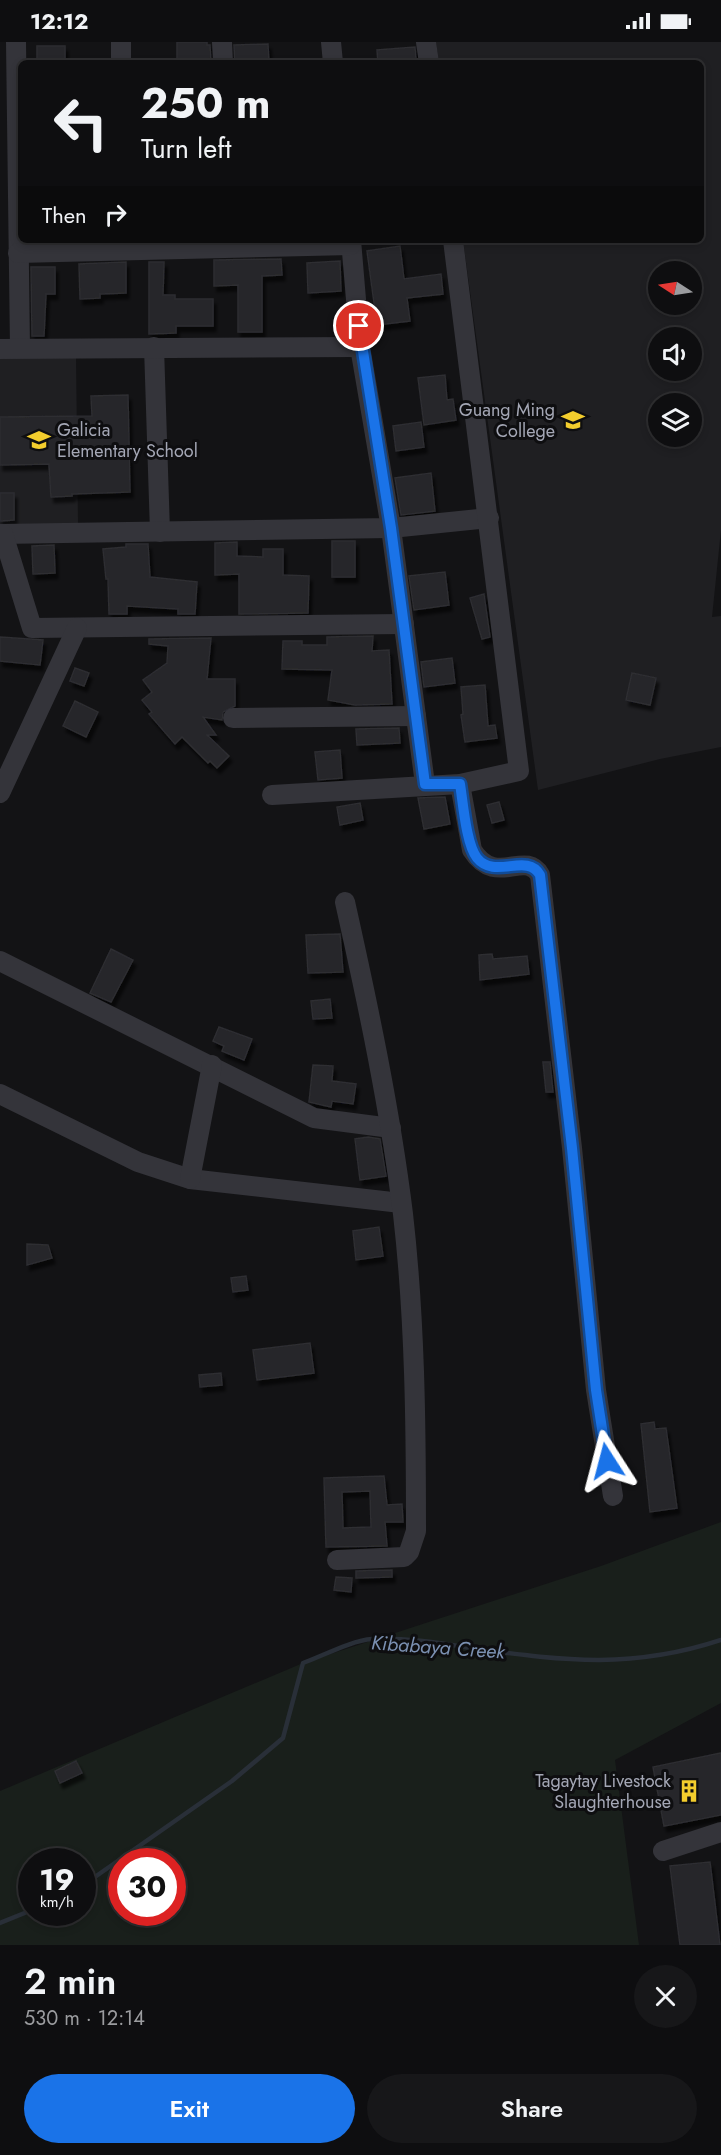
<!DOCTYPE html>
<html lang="en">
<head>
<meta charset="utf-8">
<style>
  :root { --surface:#0e0e10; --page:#171719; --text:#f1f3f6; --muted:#9b9c9f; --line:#2e2e30; --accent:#1a73e8 }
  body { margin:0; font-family:Jost,sans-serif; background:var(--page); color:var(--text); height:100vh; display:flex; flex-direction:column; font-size:22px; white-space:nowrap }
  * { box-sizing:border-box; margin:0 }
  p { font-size:20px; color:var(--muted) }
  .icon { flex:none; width:33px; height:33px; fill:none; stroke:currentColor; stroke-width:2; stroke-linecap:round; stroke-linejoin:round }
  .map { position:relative; height:1903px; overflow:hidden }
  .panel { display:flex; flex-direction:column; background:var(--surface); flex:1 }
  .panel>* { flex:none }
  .guide { position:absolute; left:18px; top:18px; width:686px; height:183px; border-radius:9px; box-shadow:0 3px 9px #0003,0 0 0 2px var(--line); background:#0e0e10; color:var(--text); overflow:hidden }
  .needle { width:39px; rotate:282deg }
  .tools { position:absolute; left:648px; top:219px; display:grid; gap:12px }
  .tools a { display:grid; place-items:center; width:54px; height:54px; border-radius:50%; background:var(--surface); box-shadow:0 3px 9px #0003,0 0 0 2px var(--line); font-size:30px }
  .speed { position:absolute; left:18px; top:1806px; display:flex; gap:12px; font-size:30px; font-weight:700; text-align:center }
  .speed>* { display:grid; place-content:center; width:78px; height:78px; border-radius:50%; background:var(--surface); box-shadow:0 3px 9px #0003,0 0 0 2px var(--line); line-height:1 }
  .speed small { font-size:15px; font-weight:400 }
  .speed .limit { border:9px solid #d22; background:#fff; color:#111 }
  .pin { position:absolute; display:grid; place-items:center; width:51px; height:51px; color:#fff; margin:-26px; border:3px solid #fff; border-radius:50%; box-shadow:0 2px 6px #0007 }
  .me { position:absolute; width:66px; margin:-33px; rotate:351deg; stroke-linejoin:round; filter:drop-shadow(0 0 4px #0008) }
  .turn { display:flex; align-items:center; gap:21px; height:126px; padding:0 24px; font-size:27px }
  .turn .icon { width:78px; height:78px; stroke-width:2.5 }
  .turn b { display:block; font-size:42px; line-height:51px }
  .then { display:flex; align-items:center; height:57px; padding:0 24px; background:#0003; gap:12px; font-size:22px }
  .round { display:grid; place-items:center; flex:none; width:63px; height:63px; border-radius:32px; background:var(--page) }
  .overview { display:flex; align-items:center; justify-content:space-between; height:102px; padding:0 24px }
  h1 { font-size:36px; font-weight:600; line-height:45px }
  .cta { display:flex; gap:12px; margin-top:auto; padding:12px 24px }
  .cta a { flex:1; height:69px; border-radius:36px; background:var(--accent); color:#fff; font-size:24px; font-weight:600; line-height:69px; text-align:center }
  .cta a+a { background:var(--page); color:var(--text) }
  .status { display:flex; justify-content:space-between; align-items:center; height:42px; padding:0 30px; background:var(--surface); direction:ltr }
  .status svg { height:16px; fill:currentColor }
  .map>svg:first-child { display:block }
  .built { fill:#1f1f22; fill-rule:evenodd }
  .green { fill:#191f1b; fill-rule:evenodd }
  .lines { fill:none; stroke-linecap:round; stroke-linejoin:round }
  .stream { stroke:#292f38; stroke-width:4.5 }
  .building { fill:#262629; stroke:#2d2d31; stroke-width:1.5; fill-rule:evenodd; filter:url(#shadow) }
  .minor { stroke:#34343a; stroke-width:20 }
  .route-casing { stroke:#114b97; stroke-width:15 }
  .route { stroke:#1a73e8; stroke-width:10 }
  .labels { text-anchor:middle; stroke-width:6; stroke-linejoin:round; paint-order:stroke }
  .poi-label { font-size:18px; fill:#a4a7b5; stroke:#0e0e10; text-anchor:end }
  .water-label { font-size:20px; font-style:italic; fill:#7b90b1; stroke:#0e0e10 }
</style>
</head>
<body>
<div class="status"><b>12:12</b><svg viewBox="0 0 49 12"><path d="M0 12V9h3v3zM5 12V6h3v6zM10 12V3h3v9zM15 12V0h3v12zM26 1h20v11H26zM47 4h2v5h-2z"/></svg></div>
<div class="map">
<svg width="721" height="1903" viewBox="0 0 721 1903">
  <defs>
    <filter id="shadow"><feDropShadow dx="3" dy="5.5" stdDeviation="1.5" flood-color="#0009"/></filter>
  </defs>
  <rect width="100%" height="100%" fill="#131315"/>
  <g class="built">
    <path d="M436,0H721V488L712,575L721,574V705L660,717L538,748L463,198H700V21H439ZM658,230H692V262H658ZM658,296H692V328H658ZM658,362H692V394H658Z"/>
    <polygon points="76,313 78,482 0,483 0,314"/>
  </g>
  <path class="green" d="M721,1480V1661L615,1718L639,1903H0V1749L303,1621L601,1524ZM32,1820H82V1870H32ZM122,1820H172V1870H122Z"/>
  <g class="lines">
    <g class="stream">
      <path d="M82,1844L232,1739L283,1696L303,1621C322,1614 353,1598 372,1597C405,1595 445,1602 477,1607C565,1619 634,1627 721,1598"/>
      <polyline points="0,1881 32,1868"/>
    </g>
  </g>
  <g class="building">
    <polygon points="177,0 207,0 207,3 210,3 211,21 177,21"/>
    <polygon points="268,2 269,21 235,21 234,3"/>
    <rect x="37" y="4" width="28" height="17"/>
    <polygon points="415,5 416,18 403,19 404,21 378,21 377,8"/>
    <polygon points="400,204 404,237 441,232 443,252 407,256 410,279 377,283 367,209"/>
    <polygon points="281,217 282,233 262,234 262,290 238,290 238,243 214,244 214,218"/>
    <polygon points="340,219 341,249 308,251 307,221"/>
    <polygon points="126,220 126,251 100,252 100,256 80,257 79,222"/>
    <polygon points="149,220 164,220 163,253 175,253 175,257 213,257 213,284 176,284 176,291 149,292"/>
    <polygon points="31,225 55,225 55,252 46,252 44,294 32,294"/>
    <polygon points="445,333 447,358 453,357 456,378 424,383 418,336"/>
    <polygon points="128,353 130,450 72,452 72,454 51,455 49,422 0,423 0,375 92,374 91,354"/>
    <polygon points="421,380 424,405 396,409 393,384"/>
    <polygon points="431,431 435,469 401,473 395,436"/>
    <polygon points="0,451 14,451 14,478 0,479"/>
    <rect x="332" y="499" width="23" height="36"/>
    <polygon points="237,500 237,514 263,515 263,507 283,507 283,533 309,534 308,571 239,572 239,532 215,533 215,501"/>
    <polygon points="126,502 148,502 150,535 197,540 195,572 178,572 178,567 127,564 127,572 109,572 108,537 106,537 103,507 126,505"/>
    <polygon points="54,503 55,531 33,532 32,504"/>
    <polygon points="445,530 449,563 414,568 409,534"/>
    <polygon points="484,552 490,595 482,597 470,556"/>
    <polygon points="373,594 372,609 389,608 392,662 355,663 328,658 332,628 282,627 283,599 302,599 302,603 327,603 327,595"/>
    <polygon points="0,595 43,598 40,623 0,619"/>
    <polygon points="211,596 207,637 235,637 235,664 223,670 222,678 203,675 216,693 207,693 229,714 217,726 210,719 208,721 182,695 175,702 149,672 152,670 142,658 152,650 143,638 167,621 168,604 149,602 149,597"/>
    <polygon points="452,616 455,641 424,645 421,620"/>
    <polygon points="75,626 89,631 84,644 70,639"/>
    <polygon points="632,631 656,636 650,663 626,658"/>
    <polygon points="485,643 488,684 495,683 497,696 465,700 461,673 463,672 461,645"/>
    <polygon points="75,659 98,670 86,695 63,684"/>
    <polygon points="399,686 400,701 357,703 356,687"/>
    <polygon points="340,708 342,736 318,738 315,710"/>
    <polygon points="445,755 450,782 424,787 418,756"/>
    <polygon points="499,760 504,778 492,781 487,763"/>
    <polygon points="360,761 363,778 340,783 337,765"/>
    <polygon points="340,892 343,930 308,931 306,893"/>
    <polygon points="111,907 133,918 111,960 90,951"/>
    <polygon points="492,912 493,917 527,914 529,932 480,938 479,913"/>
    <polygon points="330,957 332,976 313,977 311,959"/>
    <polygon points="219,985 252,997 244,1018 222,1009 224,1004 213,999"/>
    <polygon points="543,1020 550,1020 553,1050 546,1050"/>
    <polygon points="313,1023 333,1024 332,1039 356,1042 353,1062 332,1059 331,1065 309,1060"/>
    <polygon points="368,1095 380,1097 386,1134 360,1138 355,1097"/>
    <polygon points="379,1185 383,1214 356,1218 353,1189"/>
    <polygon points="27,1202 48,1203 52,1216 27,1223"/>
    <polygon points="246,1234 248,1248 233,1250 231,1236"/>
    <polygon points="310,1301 314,1331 257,1338 253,1308"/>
    <polygon points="221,1331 222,1343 200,1345 199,1333"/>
    <polygon points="654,1380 655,1387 666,1386 677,1466 650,1470 641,1382"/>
    <path d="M384,1434L387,1463L402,1462L403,1480H385L387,1504L326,1505L324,1436ZM370,1449L371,1485L343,1486L342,1450Z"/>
    <polygon points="392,1528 392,1535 356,1536 356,1529"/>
    <polygon points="336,1535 352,1536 351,1550 334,1548"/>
    <polygon points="721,1711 721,1773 664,1784 653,1725"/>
    <polygon points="76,1719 82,1731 60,1741 55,1729"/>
    <polygon points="710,1820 720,1903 680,1903 670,1824"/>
  </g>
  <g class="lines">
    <g class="minor">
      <polyline points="16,0 20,306"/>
      <polyline points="121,0 121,21"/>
      <polyline points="222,0 223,21"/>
      <polyline points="331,0 333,21"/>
      <polyline points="426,0 429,21"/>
      <polyline points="351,198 360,305 391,486 425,742"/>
      <polyline points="18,211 351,203"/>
      <polyline points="154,305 160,490"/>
      <polyline points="0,307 360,305"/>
      <polyline points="0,492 391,486 489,476"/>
      <polyline points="3,492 32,586 404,582"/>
      <polyline points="233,676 416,674"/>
      <path d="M460,742L472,808C496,846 525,807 540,833L572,1106L596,1348L613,1454"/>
      <polyline points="0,751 77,586"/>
      <polyline points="272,753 460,742 519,729 453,198"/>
      <polyline points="0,919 314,1076 391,1086"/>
      <polyline points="0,1052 138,1120 190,1137 401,1161"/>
      <polyline points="190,1137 212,1023"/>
      <path d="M337,1518L404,1515L409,1510L416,1489C416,1383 415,1277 403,1172C390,1067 368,963 345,860"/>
      <polyline points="663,1809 721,1790"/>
    </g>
  </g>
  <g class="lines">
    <g class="route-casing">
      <path id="route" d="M359,284L391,486L425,742H460C463,760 466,802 477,816C495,838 527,810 540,833L572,1106L596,1348L607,1419"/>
    </g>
    <use href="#route" class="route"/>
  </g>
  <defs>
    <g id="university-bare" transform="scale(1.8)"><path d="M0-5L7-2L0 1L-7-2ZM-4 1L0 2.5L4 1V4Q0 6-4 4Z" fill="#f3cd2d" stroke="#0e0e10" stroke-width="2.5" paint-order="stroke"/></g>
    <g id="school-bare" transform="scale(1.8)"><path d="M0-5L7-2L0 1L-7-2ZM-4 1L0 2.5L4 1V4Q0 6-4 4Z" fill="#f3cd2d" stroke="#0e0e10" stroke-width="2.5" paint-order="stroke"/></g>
    <g id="building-bare" transform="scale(1.8)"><path d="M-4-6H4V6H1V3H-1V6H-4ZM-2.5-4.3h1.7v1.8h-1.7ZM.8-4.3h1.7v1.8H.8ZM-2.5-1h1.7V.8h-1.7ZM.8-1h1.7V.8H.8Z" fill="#f3cd2d" stroke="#0e0e10" stroke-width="2.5" paint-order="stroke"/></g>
  </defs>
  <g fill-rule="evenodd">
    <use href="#university-bare" x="573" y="378"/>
    <use href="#school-bare" x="39" y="398"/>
    <use href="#building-bare" x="689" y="1749"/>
  </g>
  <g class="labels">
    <g class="poi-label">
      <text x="555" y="374">Guang Ming<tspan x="555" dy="21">College</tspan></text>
      <text x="57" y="394" text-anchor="start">Galicia<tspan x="57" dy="21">Elementary School</tspan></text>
      <text x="671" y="1745">Tagaytay Livestock<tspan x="671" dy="21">Slaughterhouse</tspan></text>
    </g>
    <g class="water-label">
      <text transform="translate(438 1605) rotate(4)" y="7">Kibabaya Creek</text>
    </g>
  </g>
</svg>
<div class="tools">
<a><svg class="needle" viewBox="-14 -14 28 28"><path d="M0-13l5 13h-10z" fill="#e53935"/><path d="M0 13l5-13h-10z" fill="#9b9c9f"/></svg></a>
<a><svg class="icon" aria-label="sound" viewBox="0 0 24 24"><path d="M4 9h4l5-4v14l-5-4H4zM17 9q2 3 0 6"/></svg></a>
<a><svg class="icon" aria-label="layers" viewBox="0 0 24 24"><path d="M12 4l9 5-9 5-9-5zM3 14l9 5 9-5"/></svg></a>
</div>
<div class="speed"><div>19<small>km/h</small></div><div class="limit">30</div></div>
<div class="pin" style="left:359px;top:284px;background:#d93025"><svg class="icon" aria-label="arrive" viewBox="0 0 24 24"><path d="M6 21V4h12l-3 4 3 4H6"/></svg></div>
<svg class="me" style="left:607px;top:1419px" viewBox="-20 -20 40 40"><path d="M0-17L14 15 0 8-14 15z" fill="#1a73e8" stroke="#fff" stroke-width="4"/></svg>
<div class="guide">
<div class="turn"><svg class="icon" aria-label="left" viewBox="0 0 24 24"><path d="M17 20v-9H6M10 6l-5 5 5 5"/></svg><div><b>250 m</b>Turn left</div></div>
<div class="then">Then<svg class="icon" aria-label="right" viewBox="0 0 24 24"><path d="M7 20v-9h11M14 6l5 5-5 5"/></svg></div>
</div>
</div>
<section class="panel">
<div class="overview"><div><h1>2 min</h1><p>530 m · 12:14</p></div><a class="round"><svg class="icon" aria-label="close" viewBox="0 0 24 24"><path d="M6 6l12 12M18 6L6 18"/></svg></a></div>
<div class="cta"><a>Exit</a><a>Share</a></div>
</section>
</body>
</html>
